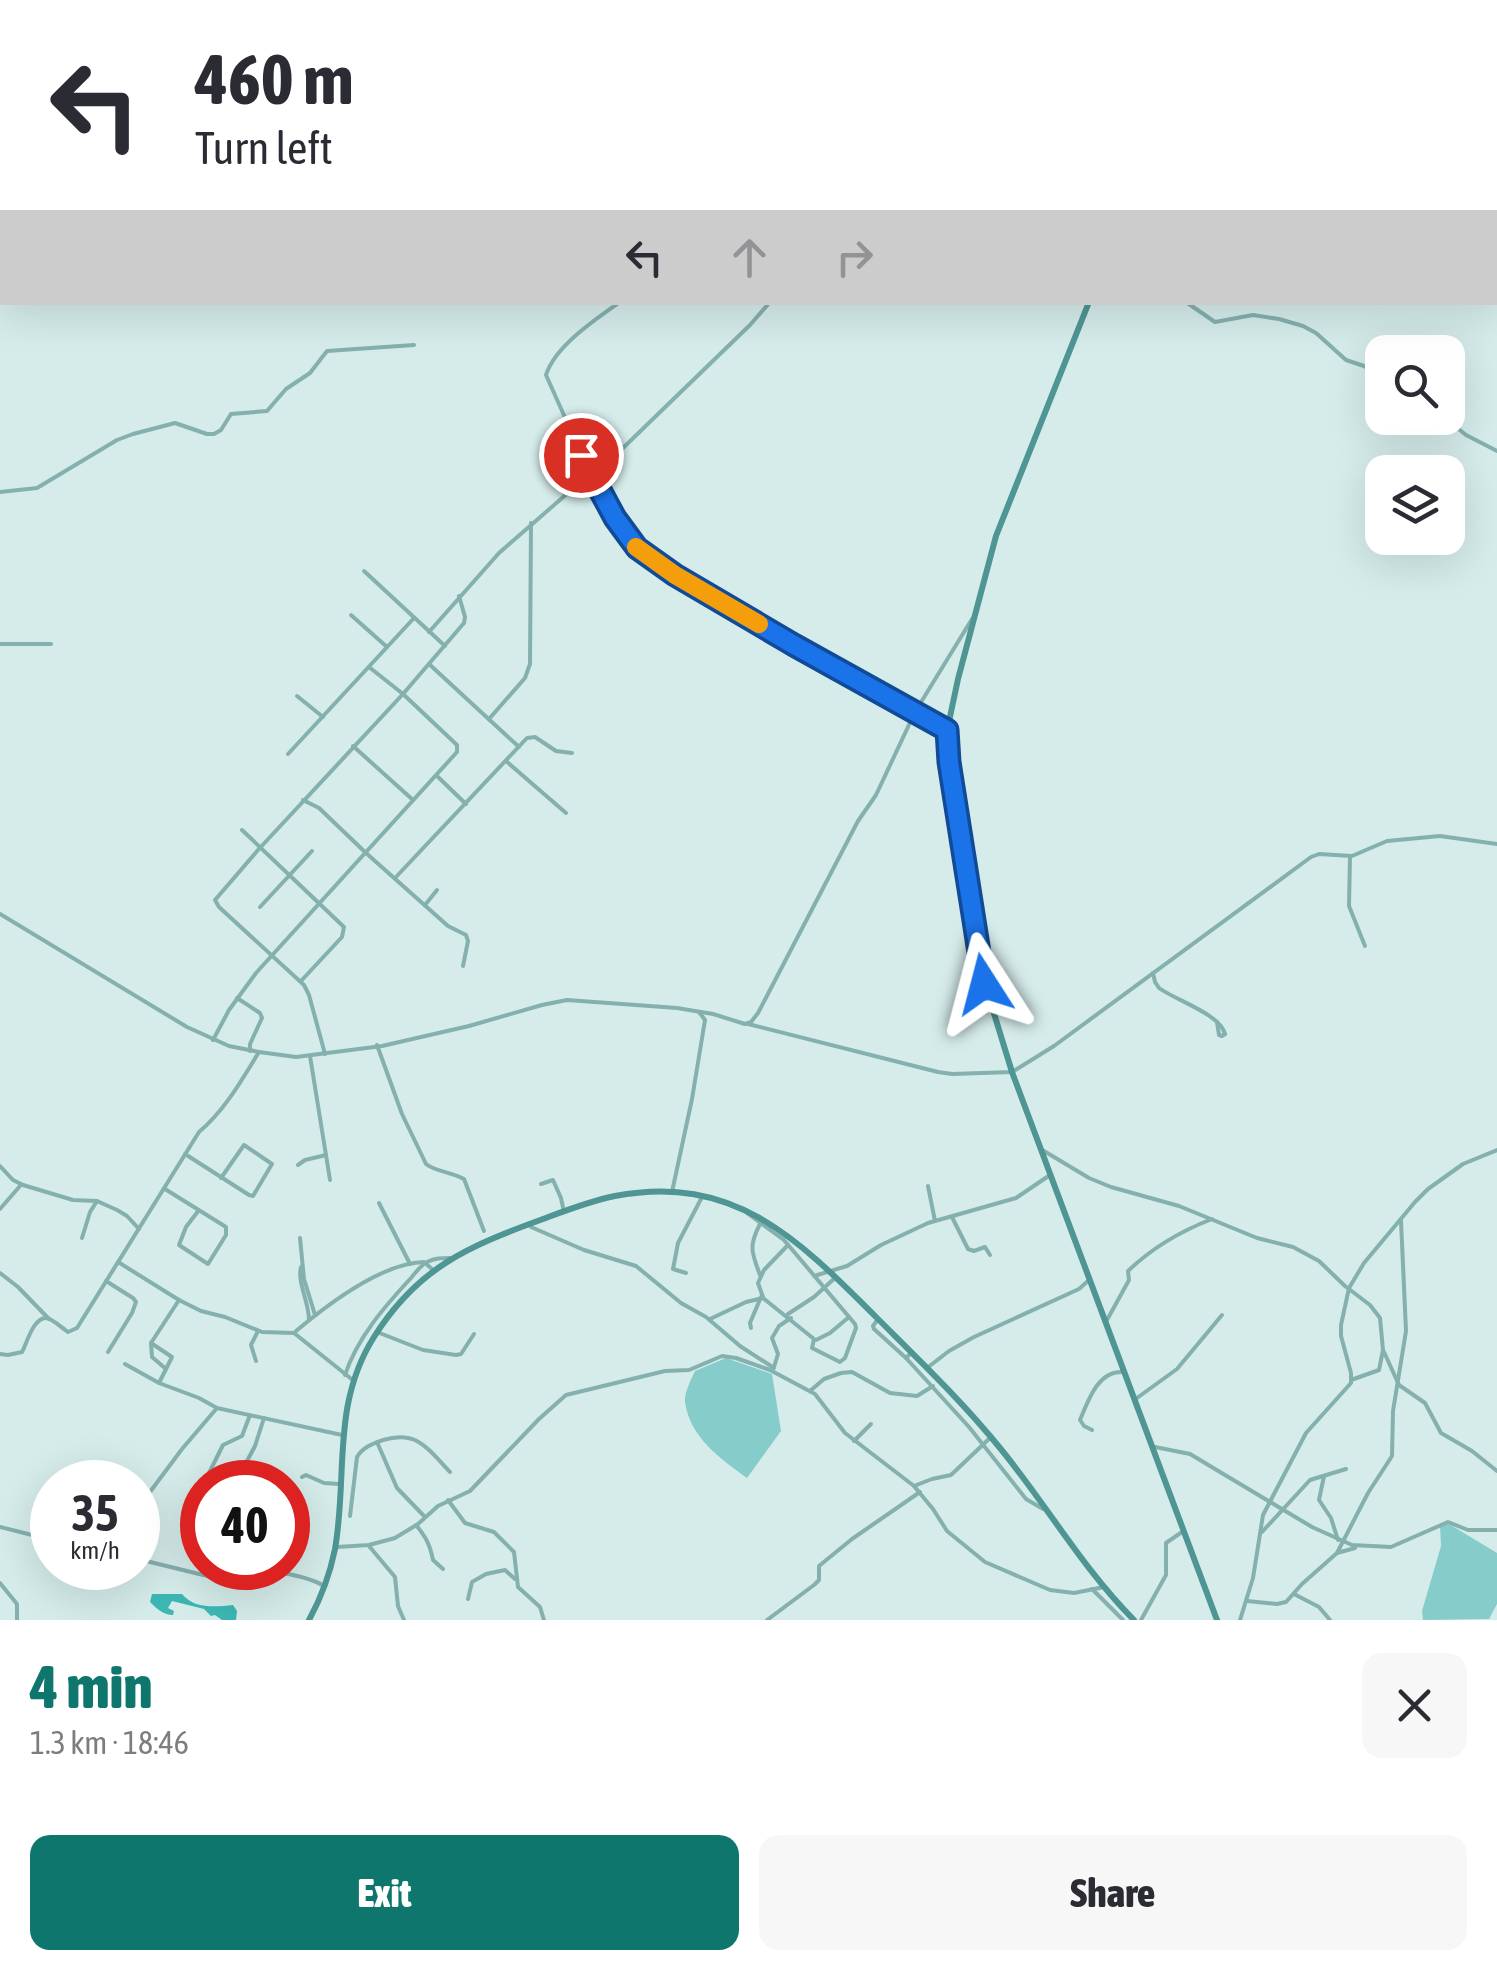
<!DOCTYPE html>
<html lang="en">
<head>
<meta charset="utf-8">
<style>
  :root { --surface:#fff; --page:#f7f7f7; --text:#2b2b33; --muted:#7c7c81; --accent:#0f766e }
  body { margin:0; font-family:"Asap Condensed",sans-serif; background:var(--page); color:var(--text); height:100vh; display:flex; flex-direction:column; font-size:38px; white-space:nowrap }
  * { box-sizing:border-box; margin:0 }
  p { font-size:32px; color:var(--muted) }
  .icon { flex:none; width:55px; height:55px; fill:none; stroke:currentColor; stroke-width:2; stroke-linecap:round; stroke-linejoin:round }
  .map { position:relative; height:1620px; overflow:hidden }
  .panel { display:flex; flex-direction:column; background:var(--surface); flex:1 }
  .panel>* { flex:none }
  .guide { position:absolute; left:0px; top:0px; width:1498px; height:305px; box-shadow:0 10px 40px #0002; background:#fff; color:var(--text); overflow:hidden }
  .fabs { position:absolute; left:1365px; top:335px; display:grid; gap:20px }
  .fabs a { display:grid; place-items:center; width:100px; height:100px; border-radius:20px; background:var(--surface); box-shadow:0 10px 40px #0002; font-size:50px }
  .speed { position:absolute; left:30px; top:1460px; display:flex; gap:20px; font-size:50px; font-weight:700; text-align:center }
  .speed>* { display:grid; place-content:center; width:130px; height:130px; border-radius:50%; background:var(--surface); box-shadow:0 10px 40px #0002; line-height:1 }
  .speed small { font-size:25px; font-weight:400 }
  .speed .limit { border:15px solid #d22; background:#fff; color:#111 }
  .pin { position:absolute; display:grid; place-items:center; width:85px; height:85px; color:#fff; margin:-42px; border:5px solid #fff; border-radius:50%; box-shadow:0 2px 10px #0007 }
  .me { position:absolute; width:110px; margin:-55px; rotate:351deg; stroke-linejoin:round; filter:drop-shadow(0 0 8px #0008) }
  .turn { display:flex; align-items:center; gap:35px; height:210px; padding:0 30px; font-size:45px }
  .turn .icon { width:130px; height:130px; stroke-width:2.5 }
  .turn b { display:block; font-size:70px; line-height:85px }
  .lanes { display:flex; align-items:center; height:95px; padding:0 30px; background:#0003; justify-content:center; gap:50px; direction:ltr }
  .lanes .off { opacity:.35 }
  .round { display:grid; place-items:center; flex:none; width:105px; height:105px; border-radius:20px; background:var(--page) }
  .summary { display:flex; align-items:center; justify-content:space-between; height:170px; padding:0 30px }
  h1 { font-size:60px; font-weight:800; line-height:75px; color:var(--accent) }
  .button { display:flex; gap:20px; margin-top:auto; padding:20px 30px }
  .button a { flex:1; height:115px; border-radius:20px; background:var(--accent); color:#fff; font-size:40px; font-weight:800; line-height:115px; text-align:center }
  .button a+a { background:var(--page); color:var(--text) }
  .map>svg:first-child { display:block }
  .green { fill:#86ccca }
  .water { fill:#3db7b4 }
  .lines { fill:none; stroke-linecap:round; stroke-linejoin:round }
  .stream { stroke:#3db7b4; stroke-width:2.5 }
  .street { stroke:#84b0ae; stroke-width:4 }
  .secondary { stroke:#4e9593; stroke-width:6 }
  .route-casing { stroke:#114b97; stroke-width:25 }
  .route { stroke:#1a73e8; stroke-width:18 }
  .slow { stroke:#f59e0b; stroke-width:18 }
</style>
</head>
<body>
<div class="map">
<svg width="1497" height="1620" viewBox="0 0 1497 1620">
  <rect width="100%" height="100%" fill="#d5eceb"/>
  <g class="green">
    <path d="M726,1358L772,1374L781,1431L747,1478C721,1459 690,1438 685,1402C684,1393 691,1380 695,1371Z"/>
    <polygon points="1449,1524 1497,1553 1497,1604 1489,1619 1423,1620 1422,1611 1441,1546 1440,1525"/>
  </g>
  <path class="water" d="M152,1594H182C194,1609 215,1607 233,1605L237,1611L236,1620H222L215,1615L211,1616L204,1609L172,1601L168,1608L174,1611L173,1615C163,1615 156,1608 150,1602Z"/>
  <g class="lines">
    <polyline class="stream" points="0,157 2,157"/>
    <g class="street">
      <polyline points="868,0 868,2"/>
      <polyline points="1400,0 1401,2"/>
      <polyline points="775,2 776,0"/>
      <polyline points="932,2 933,0"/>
      <polyline points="1495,133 1497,135"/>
      <path d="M620,302C596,319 555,346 546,375L592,478L615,518L637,548L675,575L794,645L947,731"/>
      <polyline points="1186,302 1215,322 1253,315 1279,319 1303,326 1316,333 1346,360 1364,366 1382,378"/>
      <polyline points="1445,418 1466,435 1497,451"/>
      <polyline points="0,492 37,488 117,440 133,434 175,423 207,434 214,434 221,430 231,414 267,411 286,389 310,373 327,351 414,345"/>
      <polyline points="364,571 445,646"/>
      <polyline points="351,615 387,647"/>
      <polyline points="429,632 499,553 577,485 592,478 750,325 770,302"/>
      <polyline points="0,644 51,644"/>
      <polyline points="429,664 519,747"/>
      <polyline points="297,696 323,717"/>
      <polyline points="489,719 525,678 530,664 531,523"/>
      <polyline points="353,746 413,800"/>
      <polyline points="288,754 414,618"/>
      <polyline points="506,761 566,813"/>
      <polyline points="437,776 466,804"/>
      <polyline points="303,800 319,808 366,853 448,926 466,935 468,941 463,966"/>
      <polyline points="242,830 344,927 342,937 301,981"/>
      <polyline points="1350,857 1349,906 1365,946"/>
      <polyline points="395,878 527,738 535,737 556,751 572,753"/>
      <polyline points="425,905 437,890"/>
      <polyline points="260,907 312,851"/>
      <polyline points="0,914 187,1027 229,1046 259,1052 296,1057 382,1046 469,1026 542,1005 567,1000 677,1008 713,1014 745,1024 751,1022 758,1013 858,821 876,795 915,712 972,619"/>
      <path d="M1153,973L1155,982L1159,988C1177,1001 1220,1014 1225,1034"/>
      <polyline points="237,998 260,1013 262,1018 250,1044 250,1051"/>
      <polyline points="1217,1022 1219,1035 1222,1036 1225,1034"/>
      <polyline points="748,1024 938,1072 952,1074 1012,1072 1054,1046 1311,857 1319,854 1352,856 1387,841 1440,836 1497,844"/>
      <polyline points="213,1040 229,1010 256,973 457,752 457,745 403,694 369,667"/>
      <path d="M377,1045L402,1114L426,1164C436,1172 452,1172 464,1179L484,1231"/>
      <polyline points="325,1054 309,995 304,985 219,907 215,900 258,850 403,694 464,623 465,617 459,596"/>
      <polyline points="310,1056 330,1180"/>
      <polyline points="1044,1151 1089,1178 1111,1187 1179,1206 1257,1238 1293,1247 1319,1261 1345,1286 1370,1305 1380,1318 1383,1350 1379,1370 1351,1380"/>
      <polyline points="185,1154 249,1195 253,1196 272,1164 244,1145 221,1178"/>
      <polyline points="298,1165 305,1160 326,1155"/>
      <polyline points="0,1166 13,1180 23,1185 73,1200 97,1201 117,1210 127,1216 139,1229"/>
      <polyline points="541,1184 553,1180 561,1198 564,1212"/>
      <polyline points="928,1186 935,1221"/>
      <polyline points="165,1189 226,1227 226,1235 208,1264 179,1245 186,1227 199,1210"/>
      <polyline points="672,1192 692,1099 705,1020 699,1012"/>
      <polyline points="379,1203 410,1264"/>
      <polyline points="0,1209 20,1186"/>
      <polyline points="952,1217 968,1249 974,1251 985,1247 990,1255"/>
      <path d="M760,1224C748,1247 752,1253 760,1275"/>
      <polyline points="531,1227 584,1250 636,1266 681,1303 706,1317 740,1346 774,1368"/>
      <polyline points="82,1238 90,1212 97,1201"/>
      <polyline points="300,1238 304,1279 315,1315"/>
      <polyline points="118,1262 179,1300 201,1311 225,1317 262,1332 294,1333 354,1381"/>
      <path d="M301,1267C297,1282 309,1302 309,1320"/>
      <polyline points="0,1273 18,1287 49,1319"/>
      <polyline points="686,1273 673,1269 678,1243 702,1197"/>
      <polyline points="814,1276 847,1266 881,1245 928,1223 1016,1198 1050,1175"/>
      <polyline points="106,1281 133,1298 136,1302 132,1313 108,1352"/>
      <polyline points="763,1297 758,1283 764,1270 788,1245"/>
      <polyline points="788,1314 814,1297 836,1277"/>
      <polyline points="710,1319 746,1302 763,1298 814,1339 812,1348 840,1362 845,1358 856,1328 855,1324 784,1240 747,1213"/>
      <polyline points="878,1319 873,1326 874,1329 906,1358 912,1352"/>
      <path d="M1107,1320L1129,1280L1128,1271C1153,1247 1181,1231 1212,1219"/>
      <polyline points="751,1328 750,1323 761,1297"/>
      <path d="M296,1331C327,1305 382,1263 424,1262L433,1270"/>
      <polyline points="377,1332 423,1350 456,1355 461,1354 474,1334"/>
      <polyline points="816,1340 830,1333 849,1317"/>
      <polyline points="151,1343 172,1357 159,1383"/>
      <polyline points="1384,1352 1399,1385 1425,1403 1441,1433 1472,1451 1497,1471"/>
      <path d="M0,1354L8,1355L22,1352C27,1343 33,1318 46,1318C52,1318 63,1329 68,1332L77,1328L199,1132C225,1110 241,1081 259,1052"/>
      <polyline points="906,1358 969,1427 1026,1499 1043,1509"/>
      <polyline points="256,1361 251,1345 258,1331"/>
      <polyline points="125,1364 159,1383 199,1398 217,1408 342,1435"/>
      <polyline points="774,1367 778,1354 772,1338 779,1326 791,1318"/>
      <polyline points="927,1368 949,1351 974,1337 1079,1289 1089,1280"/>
      <polyline points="166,1369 152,1357 151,1343 179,1300"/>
      <path d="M345,1375C357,1338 385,1306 411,1278C416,1272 421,1265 427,1262C435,1258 442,1258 450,1258"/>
      <polyline points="810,1391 824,1379 841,1373 852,1372 890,1393 917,1396 933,1386"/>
      <polyline points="1137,1398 1177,1369 1222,1315"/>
      <path d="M1092,1430L1084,1426L1080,1420C1088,1401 1098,1370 1123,1372"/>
      <polyline points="854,1441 871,1424"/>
      <polyline points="377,1442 397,1488 424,1516"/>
      <polyline points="1155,1447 1190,1454 1312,1527 1352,1545 1391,1547 1448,1522 1468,1530 1497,1530"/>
      <polyline points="247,1461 255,1446 264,1418"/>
      <polyline points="1324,1476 1319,1500 1331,1518 1338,1540"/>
      <polyline points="302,1477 306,1475 324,1483 339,1484"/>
      <polyline points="205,1481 223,1445 242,1436 250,1415"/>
      <polyline points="914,1486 932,1479 951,1475 991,1437"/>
      <polyline points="448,1500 465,1523 494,1532 514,1552 518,1587 540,1607 544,1620"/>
      <polyline points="138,1508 182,1449 217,1408"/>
      <path d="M350,1516L357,1457C363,1447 372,1444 383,1440C418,1430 428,1449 450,1472"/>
      <path d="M416,1525C426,1537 430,1545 433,1560L443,1569"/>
      <polyline points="0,1527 52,1540"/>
      <polyline points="1262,1532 1310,1480 1346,1469"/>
      <polyline points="369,1546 395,1577 398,1606 404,1620"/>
      <polyline points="337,1547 369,1545 395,1538 418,1524 438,1506 470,1491 539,1419 566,1395 665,1371 689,1370 722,1356 736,1358 770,1370 815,1394 845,1433 914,1486 933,1509 947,1531 985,1562 1050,1590 1074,1593 1104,1587"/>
      <polyline points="1337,1553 1368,1493 1392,1456 1393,1411 1406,1331 1401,1221"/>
      <path d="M138,1559L240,1584C244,1581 247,1576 252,1574C265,1566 312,1578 324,1586"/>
      <polyline points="0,1583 17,1604 17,1620"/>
      <polyline points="1092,1589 1123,1620"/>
      <polyline points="1294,1594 1319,1607 1330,1620"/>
      <polyline points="468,1599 472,1582 486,1574 505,1570 515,1579"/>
      <polyline points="1247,1601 1277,1604 1286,1602 1302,1584 1337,1553 1355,1548"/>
      <polyline points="767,1620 814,1585 819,1580 819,1566 852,1539 920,1492"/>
      <polyline points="1141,1620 1166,1575 1166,1543 1182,1532"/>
      <polyline points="1240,1620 1253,1578 1263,1515 1306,1433 1351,1383 1351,1373 1341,1336 1341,1325 1349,1288 1364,1263 1415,1202 1428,1189 1463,1164 1497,1150"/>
    </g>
    <g class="secondary">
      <polyline points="1208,2 1209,0"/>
      <polyline points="1089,302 996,536 958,679 947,731 947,741 980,968 1012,1072 1217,1620"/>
      <path d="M309,1620C321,1598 330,1574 335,1549C348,1475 331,1405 374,1337C418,1267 469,1246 543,1219C567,1210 590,1201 615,1196C734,1173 799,1240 875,1316C918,1359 962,1401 1000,1448C1046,1504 1083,1569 1134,1620"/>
    </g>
  </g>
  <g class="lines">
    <g class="route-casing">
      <polyline id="route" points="581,455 615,518 637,548 675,575 794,645 947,730 949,762 984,984"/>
    </g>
    <use href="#route" class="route"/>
    <polyline class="slow" points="636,547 675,575 759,624"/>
  </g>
</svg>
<div class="fabs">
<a><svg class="icon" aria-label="search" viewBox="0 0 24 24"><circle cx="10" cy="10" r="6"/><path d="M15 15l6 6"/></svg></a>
<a><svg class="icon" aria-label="layers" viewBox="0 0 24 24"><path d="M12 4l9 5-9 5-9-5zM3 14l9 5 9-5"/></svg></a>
</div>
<div class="speed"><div>35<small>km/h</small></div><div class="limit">40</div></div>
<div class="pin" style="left:581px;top:455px;background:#d93025"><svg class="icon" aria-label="arrive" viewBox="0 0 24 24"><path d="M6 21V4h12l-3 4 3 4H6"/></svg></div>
<svg class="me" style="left:984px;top:984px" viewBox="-20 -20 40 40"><path d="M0-17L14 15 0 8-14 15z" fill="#1a73e8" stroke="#fff" stroke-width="4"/></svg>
<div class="guide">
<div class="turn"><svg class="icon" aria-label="left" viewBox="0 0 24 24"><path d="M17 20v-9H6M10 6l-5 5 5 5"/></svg><div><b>460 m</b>Turn left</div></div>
<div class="lanes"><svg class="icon" aria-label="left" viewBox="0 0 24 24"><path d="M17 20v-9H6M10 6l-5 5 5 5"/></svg><svg class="icon off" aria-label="ahead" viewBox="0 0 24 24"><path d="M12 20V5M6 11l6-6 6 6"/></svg><svg class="icon off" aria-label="right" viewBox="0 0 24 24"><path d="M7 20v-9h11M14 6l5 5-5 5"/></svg></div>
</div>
</div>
<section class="panel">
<div class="summary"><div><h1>4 min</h1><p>1.3 km · 18:46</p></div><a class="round"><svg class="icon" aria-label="close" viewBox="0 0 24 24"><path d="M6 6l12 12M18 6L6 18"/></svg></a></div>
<div class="button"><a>Exit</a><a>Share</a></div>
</section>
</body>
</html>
